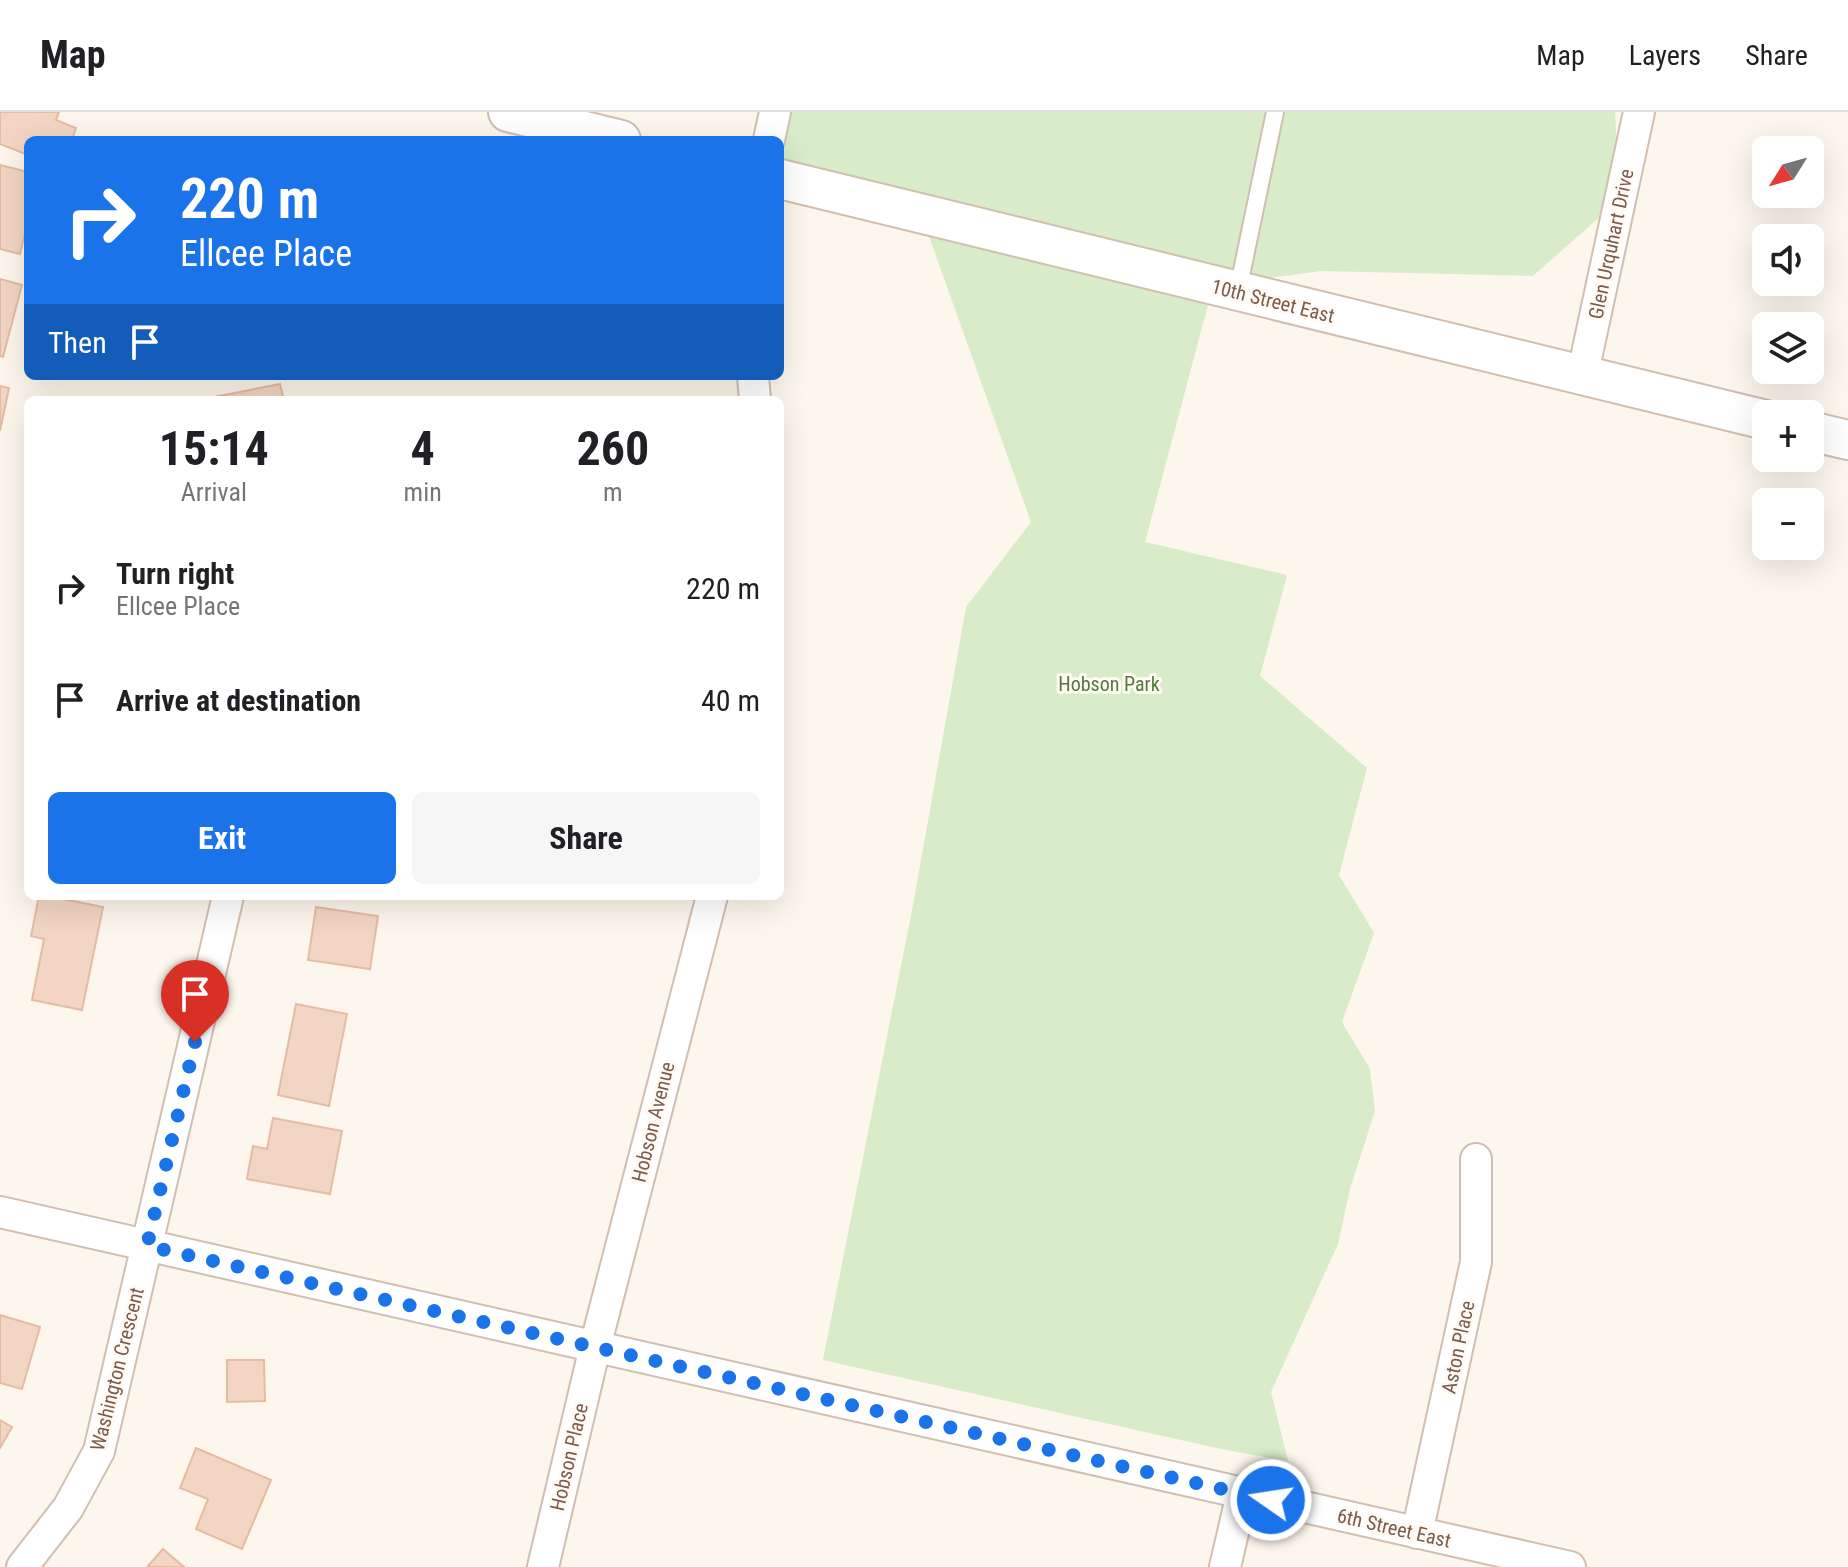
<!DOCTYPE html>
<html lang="en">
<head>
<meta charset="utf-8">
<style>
  :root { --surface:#fff; --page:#f6f6f6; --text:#202124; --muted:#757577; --line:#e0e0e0; --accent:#1a73e8 }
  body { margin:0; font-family:"Roboto Condensed",sans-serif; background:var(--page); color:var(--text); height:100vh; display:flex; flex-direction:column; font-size:30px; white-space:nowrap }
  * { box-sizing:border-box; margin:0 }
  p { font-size:26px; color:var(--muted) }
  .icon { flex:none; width:44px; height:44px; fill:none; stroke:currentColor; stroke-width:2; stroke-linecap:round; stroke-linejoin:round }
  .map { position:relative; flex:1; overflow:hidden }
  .sheet { position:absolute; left:24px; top:284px; width:760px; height:504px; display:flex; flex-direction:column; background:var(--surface); border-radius:12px; box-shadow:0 8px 32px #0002 }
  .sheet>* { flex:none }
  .hud { position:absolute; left:24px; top:24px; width:760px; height:244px; border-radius:12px; box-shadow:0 8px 32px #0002; background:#1a73e8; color:#fff; overflow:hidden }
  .needle { width:52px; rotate:233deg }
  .controls { position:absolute; left:1752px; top:24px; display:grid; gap:16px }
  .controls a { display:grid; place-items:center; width:72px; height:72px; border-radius:12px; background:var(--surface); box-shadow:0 8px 32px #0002; font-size:40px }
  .pin { position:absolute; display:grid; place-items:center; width:68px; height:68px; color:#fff; margin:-82px -34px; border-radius:50% 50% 50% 0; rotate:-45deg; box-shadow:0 0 8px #0007 }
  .pin .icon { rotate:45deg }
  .me { position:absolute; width:88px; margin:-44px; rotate:283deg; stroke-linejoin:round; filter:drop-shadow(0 0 6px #0008) }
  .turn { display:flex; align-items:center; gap:28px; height:168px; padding:0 24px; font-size:36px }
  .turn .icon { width:104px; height:104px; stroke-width:2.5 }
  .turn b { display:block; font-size:56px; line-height:68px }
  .then { display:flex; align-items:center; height:76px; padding:0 24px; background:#0003; gap:16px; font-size:30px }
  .eta { display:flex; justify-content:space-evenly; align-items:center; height:136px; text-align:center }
  .eta b { font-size:48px; font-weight:700; line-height:56px }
  .primary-button { display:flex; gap:16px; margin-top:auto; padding:16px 24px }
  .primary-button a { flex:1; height:92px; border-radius:12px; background:var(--accent); color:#fff; font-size:32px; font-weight:700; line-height:92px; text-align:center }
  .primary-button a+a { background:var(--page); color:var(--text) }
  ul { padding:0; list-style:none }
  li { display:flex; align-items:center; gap:24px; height:112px; padding:0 24px }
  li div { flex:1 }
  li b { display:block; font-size:30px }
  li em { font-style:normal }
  header { display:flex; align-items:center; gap:48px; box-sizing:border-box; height:112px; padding:0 40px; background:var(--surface); border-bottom:2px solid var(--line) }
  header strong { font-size:38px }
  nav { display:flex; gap:44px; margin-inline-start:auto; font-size:28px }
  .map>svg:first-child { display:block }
  .green { fill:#d8ecc9 }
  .building { fill:#f3d5c3; stroke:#e6bba3; stroke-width:2 }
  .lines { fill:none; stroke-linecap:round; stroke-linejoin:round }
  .service-casing { stroke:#d1beb0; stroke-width:20 }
  .minor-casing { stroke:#d1beb0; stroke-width:34 }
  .tertiary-casing { stroke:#d1beb0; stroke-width:42 }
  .service { stroke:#fff; stroke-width:16 }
  .minor { stroke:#fff; stroke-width:30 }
  .tertiary { stroke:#fff; stroke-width:38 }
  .route { stroke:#1a73e8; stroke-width:14; stroke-dasharray:0 25.2 }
  .labels { text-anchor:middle; stroke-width:6; stroke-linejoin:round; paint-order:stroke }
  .street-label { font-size:20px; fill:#7a5c4d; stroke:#fffaf3 }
  .park-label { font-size:20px; fill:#537a41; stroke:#fffaf3 }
</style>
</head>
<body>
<header>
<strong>Map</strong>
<nav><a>Map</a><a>Layers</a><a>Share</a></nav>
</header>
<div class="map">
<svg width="1848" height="1455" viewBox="0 0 1848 1455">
  <rect width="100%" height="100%" fill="#fdf6ec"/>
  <polygon class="green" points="777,0 1615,0 1620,87 1533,164 1321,159 1213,174 1145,430 1287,463 1260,564 1367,656 1339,763 1374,821 1342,910 1370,957 1375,999 1350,1077 1338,1132 1271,1280 1288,1349 1221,1337 823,1248 913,793 966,495 1031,410 921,102 780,67 780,28"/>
  <g class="building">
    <polygon points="0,0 59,0 56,8 76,16 72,28 28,28 28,43 0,32"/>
    <polygon points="0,53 28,60 28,108 20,142 0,137"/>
    <polygon points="0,167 22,173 3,245 0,244"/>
    <polygon points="280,272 284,288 204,288 203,287"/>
    <polygon points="0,274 9,276 0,319"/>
    <polygon points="39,784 48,784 103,795 82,898 32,888 44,827 31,824"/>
    <polygon points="316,795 378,804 370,857 308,848"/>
    <polygon points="296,892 347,902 329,994 278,983"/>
    <polygon points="273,1006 342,1019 330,1082 247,1067 253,1034 267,1037"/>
    <polygon points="0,1203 40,1215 22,1277 0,1271"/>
    <polygon points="227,1248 264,1248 265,1289 227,1290"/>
    <polygon points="0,1308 12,1315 0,1336"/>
    <polygon points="196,1336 271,1368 242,1437 196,1417 208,1387 180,1376"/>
    <polygon points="163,1437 184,1455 147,1455"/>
  </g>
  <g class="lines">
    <g class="service-casing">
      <polyline id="service" points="1238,178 1275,0"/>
    </g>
    <g class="minor-casing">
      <g id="minor">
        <polyline points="769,28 775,0"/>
        <polyline points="753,264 755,288"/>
        <polyline points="1582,265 1639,0"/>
        <polyline points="0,1100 1570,1455"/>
        <polyline points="1417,1421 1476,1150 1476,1047"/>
        <polyline points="22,1455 68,1396 99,1339 228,784"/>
        <polyline points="543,1455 595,1235 712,784"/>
        <polyline points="1225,1455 1242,1382"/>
      </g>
    </g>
    <g class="tertiary-casing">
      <g id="tertiary">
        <polyline points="508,0 621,28"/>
        <polyline points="780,67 1766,308"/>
        <polyline points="1810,319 1848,328"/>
      </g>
    </g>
    <use href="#service" class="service"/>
    <use href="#minor" class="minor"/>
    <use href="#tertiary" class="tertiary"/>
  </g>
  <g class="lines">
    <polyline class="route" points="195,930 147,1134 1271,1388"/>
  </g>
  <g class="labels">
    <g class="street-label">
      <text transform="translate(1611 132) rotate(-78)" y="7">Glen Urquhart Drive</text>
      <text transform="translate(1273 189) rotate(14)" y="7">10th Street East</text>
      <text transform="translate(653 1010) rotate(-76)" y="7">Hobson Avenue</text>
      <text transform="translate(1458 1235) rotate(-78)" y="7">Aston Place</text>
      <text transform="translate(117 1257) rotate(-76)" y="7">Washington Crescent</text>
      <text transform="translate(569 1345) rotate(-77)" y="7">Hobson Place</text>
      <text transform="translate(1394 1416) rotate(13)" y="7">6th Street East</text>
    </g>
    <g class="park-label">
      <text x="1109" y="579">Hobson Park</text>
    </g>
  </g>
</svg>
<div class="controls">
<a><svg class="needle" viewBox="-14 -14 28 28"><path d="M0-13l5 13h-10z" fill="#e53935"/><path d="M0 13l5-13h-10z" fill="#757577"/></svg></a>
<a><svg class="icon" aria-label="sound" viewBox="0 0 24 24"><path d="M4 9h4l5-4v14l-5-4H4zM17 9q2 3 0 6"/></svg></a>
<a><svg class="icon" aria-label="layers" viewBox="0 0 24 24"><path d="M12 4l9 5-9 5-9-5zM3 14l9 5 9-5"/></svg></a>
<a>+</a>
<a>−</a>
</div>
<div class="pin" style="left:195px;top:930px;background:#d93025"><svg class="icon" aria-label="arrive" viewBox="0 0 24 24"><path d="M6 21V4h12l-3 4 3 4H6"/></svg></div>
<svg class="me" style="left:1271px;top:1388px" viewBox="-20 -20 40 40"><circle r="17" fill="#1a73e8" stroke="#fff" stroke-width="3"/><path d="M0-11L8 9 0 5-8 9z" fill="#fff"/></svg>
<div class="hud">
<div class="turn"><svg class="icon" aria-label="right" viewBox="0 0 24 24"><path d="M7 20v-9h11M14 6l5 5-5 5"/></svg><div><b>220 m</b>Ellcee Place</div></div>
<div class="then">Then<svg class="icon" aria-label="arrive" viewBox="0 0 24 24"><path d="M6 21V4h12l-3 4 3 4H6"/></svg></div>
</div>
<section class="sheet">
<div class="eta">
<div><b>15:14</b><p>Arrival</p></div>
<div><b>4</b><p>min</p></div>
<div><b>260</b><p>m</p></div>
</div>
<ul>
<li><svg class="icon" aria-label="right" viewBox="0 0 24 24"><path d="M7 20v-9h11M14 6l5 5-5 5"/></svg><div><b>Turn right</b><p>Ellcee Place</p></div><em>220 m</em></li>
<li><svg class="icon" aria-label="arrive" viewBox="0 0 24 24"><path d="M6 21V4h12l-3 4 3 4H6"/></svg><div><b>Arrive at destination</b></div><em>40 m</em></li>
</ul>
<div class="primary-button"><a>Exit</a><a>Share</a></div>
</section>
</div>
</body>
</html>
